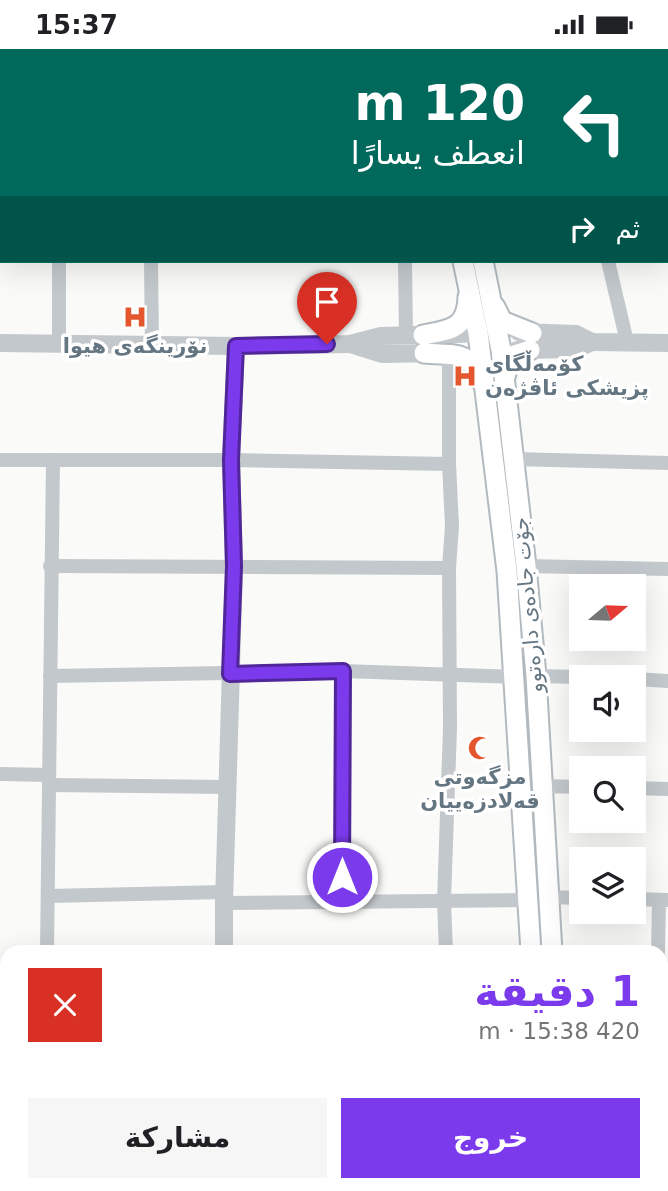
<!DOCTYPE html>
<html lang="ar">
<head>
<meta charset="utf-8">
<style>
  :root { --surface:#fff; --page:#f6f6f6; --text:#202124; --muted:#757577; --accent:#7c3aed }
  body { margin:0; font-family:"DejaVu Sans",Cairo,sans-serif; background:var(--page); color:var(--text); direction:rtl; height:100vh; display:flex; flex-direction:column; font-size:26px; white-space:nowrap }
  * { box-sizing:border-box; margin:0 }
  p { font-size:23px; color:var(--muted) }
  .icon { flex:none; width:38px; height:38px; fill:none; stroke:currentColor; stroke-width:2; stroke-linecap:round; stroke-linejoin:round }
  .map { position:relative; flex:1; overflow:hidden; direction:ltr }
  .details { position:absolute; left:0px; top:896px; width:668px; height:247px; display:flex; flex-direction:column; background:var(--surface); border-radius:21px 21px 0 0; box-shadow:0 7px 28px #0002; direction:rtl }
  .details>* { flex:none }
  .top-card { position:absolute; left:0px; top:0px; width:668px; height:214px; box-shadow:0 7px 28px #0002; direction:rtl; background:#00695c; color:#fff; overflow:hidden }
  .needle { width:46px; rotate:71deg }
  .tools { position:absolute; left:569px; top:525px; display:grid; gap:14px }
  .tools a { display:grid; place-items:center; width:77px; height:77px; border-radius:0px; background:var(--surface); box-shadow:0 7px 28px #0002; font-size:35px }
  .pin { position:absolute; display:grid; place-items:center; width:60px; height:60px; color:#fff; margin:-72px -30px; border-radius:50% 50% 50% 0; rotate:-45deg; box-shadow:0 0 7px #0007 }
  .pin .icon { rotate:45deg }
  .me { position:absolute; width:77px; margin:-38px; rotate:0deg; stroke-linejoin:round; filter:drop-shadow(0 0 5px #0008) }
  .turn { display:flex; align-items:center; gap:24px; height:147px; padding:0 28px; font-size:32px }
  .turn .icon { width:91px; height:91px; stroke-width:2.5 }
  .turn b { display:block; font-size:49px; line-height:60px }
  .then { display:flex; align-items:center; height:66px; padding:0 28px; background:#0003; gap:14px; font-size:26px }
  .round { display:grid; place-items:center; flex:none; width:74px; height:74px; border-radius:0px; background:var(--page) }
  .head { display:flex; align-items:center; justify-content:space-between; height:119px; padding:0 28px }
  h1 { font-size:42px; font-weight:700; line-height:52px; color:var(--accent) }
  .button { display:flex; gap:14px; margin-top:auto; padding:14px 28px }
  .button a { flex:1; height:80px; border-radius:0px; background:var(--accent); color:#fff; font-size:28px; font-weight:700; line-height:80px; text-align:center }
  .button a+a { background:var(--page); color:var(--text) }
  .status { display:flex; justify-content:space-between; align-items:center; height:49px; padding:0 35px; background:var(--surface); direction:ltr }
  .status svg { height:19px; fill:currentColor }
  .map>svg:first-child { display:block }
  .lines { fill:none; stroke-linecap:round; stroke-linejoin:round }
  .secondary-casing { stroke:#b3babf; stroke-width:23 }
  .minor { stroke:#c3c8cc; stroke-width:14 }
  .tertiary { stroke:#c3c8cc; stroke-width:18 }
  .secondary { stroke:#fff; stroke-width:19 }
  .route-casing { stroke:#51269a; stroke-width:18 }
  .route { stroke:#7c3aed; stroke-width:12 }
  .labels { text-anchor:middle; stroke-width:7; stroke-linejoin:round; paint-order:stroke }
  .poi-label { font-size:21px; font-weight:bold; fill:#657683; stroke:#fff }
  .street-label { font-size:21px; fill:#657683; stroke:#fff }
</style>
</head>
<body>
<div class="status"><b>15:37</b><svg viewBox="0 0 49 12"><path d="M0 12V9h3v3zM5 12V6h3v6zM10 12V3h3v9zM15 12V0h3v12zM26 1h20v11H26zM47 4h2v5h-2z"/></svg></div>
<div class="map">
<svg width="668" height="1142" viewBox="0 0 668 1142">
  <rect width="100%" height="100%" fill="#fafaf8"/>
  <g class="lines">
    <g class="secondary-casing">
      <g id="secondary">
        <polyline points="419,0 420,2"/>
        <polyline points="437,0 438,2"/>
        <polyline points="463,212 478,284 507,522 531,903"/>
        <polyline points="483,212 501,301 526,517 536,627 552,903"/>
        <polyline points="495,258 502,272 532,284"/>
        <path d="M423,286C450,281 467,280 468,248"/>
        <path d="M424,304C450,307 470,299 479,330"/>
        <polyline points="506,325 506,314 509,308 530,301"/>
        <polyline points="0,1067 7,1067"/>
        <polyline points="662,1073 668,1073"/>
        <polyline points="0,1085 7,1085"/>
        <polyline points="662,1091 668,1091"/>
        <polyline points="545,1136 546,1142"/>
        <polyline points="567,1136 568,1142"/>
      </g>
    </g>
    <g class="minor">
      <polyline points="312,0 312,2"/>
      <polyline points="557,0 558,2"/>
      <polyline points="666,0 668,2"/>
      <polyline points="61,2 61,0"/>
      <polyline points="151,2 151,0"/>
      <polyline points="667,95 668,95"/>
      <polyline points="0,101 2,101"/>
      <polyline points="667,186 668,186"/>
      <polyline points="151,212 152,296"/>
      <polyline points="405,212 406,286"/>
      <polyline points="608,212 627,293"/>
      <polyline points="59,294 59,212"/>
      <polyline points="513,410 668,414"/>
      <polyline points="0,411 231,411 449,415"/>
      <polyline points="50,517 449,519"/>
      <polyline points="526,517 668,520"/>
      <polyline points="50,627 343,622 514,628"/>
      <polyline points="536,627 581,628"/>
      <polyline points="634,630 668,632"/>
      <polyline points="0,725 49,726"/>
      <polyline points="49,736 228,738"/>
      <polyline points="543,737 581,738"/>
      <polyline points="634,739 668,740"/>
      <polyline points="49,847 224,843"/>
      <polyline points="549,848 581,849"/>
      <polyline points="634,850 667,851"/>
      <polyline points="342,853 343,622"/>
      <polyline points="224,854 527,851"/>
      <polyline points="47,903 53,411"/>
      <polyline points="446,903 444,852 450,679 449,519 452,477 449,415 449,306"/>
      <polyline points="658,903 659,851"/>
      <polyline points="662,953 668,953"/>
      <polyline points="470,1136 470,1142"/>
      <polyline points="620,1142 620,1136"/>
    </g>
    <g class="tertiary">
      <polyline points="519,283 576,285 592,293 668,294"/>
      <polyline points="0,294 236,297 350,295 381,287 491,284"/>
      <polyline points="350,295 382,305 436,304"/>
      <polyline points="517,301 576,300 592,293"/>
      <polyline points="224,903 224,854 234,518 231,411 236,297"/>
      <polyline points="220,1142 220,1136"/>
    </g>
    <use href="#secondary" class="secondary"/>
  </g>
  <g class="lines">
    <g class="route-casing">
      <polyline id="route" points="327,295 236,297 231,411 234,517 230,625 343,622 342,828"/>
    </g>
    <use href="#route" class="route"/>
  </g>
  <defs>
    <g id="hospital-bare" transform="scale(1.89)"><path d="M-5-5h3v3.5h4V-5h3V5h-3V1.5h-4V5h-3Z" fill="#e4572e" stroke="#fff" stroke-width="2.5" paint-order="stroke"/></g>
    <g id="mosque-bare" transform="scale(1.89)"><path d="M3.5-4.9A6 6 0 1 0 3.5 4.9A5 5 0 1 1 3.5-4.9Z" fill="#e4572e" stroke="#fff" stroke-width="2.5" paint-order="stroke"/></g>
  </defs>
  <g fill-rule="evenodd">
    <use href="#hospital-bare" x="135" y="268"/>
    <use href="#hospital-bare" x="465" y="327"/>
    <use href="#mosque-bare" x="480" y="699"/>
  </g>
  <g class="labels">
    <g class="poi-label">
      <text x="135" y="304">نۆرینگەی هیوا</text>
      <text x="485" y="322" text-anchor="start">کۆمەڵگای<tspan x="485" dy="24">پزیشکی ئاڤژەن</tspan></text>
      <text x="480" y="735">مزگەوتی<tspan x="480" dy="24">قەلادزەییان</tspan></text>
    </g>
    <g class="street-label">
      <text transform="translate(528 556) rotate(-95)" y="7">جۆت جادەی دارەتوو</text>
    </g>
  </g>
</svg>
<div class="tools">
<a><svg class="needle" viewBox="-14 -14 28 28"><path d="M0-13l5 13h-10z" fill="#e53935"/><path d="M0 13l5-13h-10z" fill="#757577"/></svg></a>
<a><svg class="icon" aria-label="sound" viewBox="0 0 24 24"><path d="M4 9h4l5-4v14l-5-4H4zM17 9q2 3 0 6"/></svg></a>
<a><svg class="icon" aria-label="search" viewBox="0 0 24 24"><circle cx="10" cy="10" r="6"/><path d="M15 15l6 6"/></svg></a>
<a><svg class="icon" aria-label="layers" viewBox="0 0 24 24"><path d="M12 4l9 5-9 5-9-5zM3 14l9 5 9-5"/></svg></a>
</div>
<div class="pin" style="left:327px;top:295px;background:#d93025"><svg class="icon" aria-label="arrive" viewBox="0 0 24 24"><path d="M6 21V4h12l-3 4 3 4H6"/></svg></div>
<svg class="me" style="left:342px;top:828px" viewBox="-20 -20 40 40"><circle r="17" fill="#7c3aed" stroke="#fff" stroke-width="3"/><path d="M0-11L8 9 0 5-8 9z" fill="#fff"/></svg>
<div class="top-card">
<div class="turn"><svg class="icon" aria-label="left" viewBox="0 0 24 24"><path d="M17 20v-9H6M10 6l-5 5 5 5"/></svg><div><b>120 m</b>انعطف يسارًا</div></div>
<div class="then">ثم<svg class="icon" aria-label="right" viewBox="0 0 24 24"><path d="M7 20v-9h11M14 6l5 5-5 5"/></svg></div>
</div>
<section class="details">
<div class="head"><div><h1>1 دقيقة</h1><p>420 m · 15:38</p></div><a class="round" style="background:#d93025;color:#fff"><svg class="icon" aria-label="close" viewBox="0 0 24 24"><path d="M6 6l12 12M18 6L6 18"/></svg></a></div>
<div class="button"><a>خروج</a><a>مشاركة</a></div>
</section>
</div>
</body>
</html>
